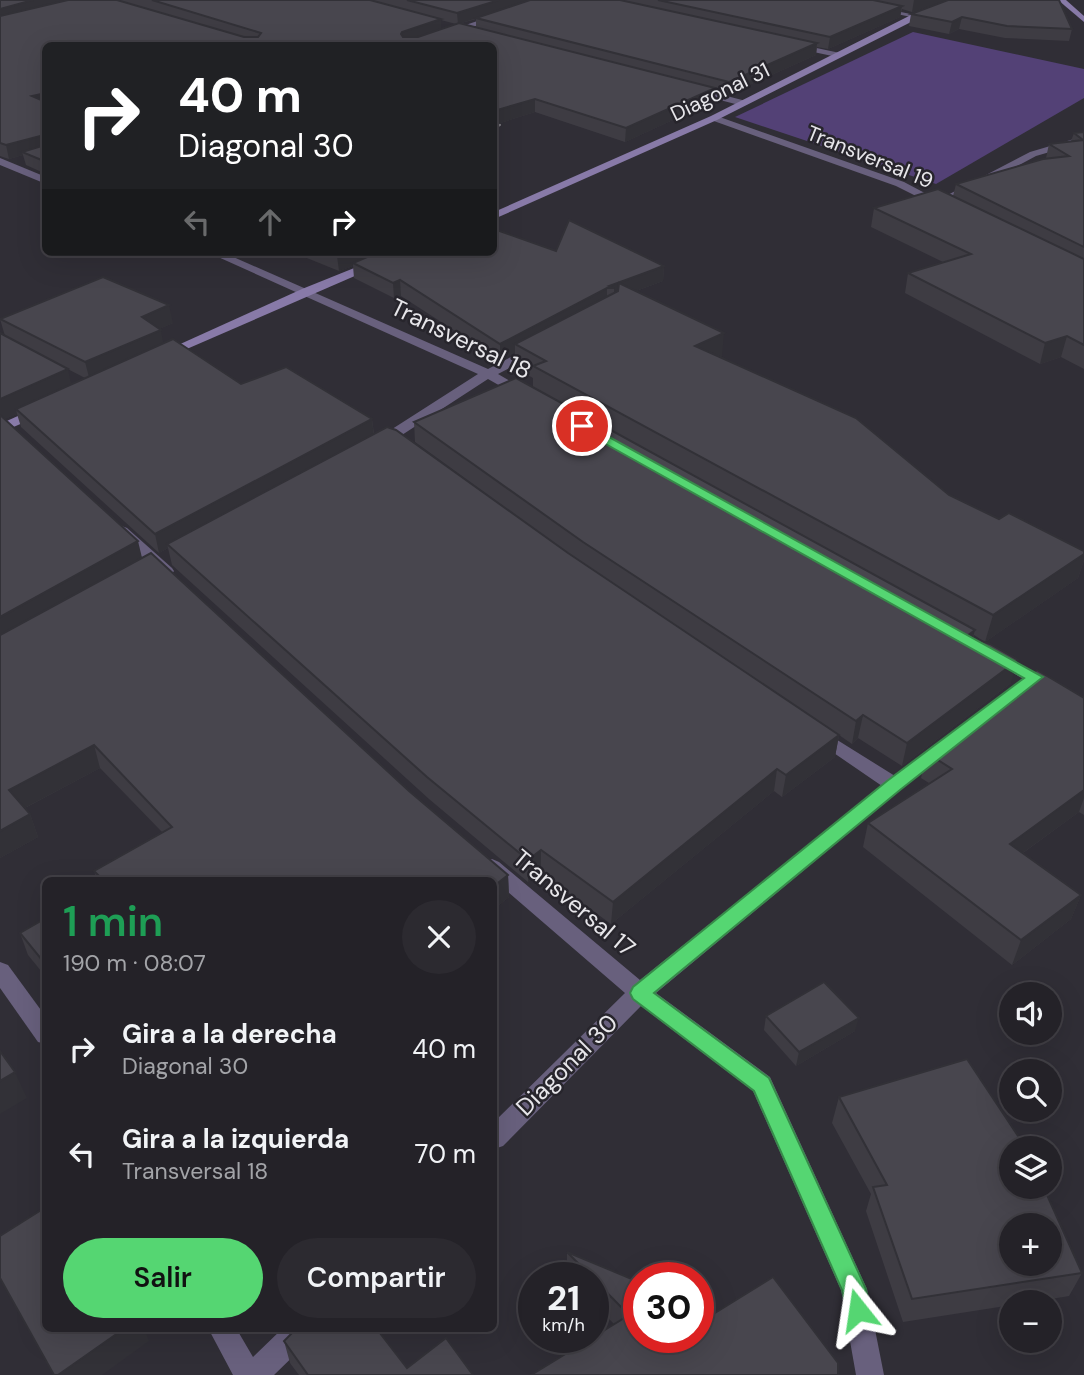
<!DOCTYPE html>
<html lang="es">
<head>
<meta charset="utf-8">
<style>
  :root { --surface:#242228; --page:#2c2a30; --text:#f1f3f6; --muted:#a3a4a8; --line:#413f45; --accent:#55d672 }
  body { margin:0; font-family:"DM Sans",sans-serif; background:var(--page); color:var(--text); height:100vh; display:flex; flex-direction:column; font-size:26px; white-space:nowrap }
  * { box-sizing:border-box; margin:0 }
  p { font-size:23px; color:var(--muted) }
  .icon { flex:none; width:38px; height:38px; fill:none; stroke:currentColor; stroke-width:2; stroke-linecap:round; stroke-linejoin:round }
  .map { position:relative; flex:1; overflow:hidden }
  .panel { position:absolute; left:42px; top:877px; width:455px; height:455px; display:flex; flex-direction:column; background:var(--surface); border-radius:10px; box-shadow:0 7px 28px #0002,0 0 0 2px var(--line) }
  .panel>* { flex:none }
  .banner { position:absolute; left:42px; top:42px; width:455px; height:214px; border-radius:10px; box-shadow:0 7px 28px #0002,0 0 0 2px var(--line); background:#202124; color:#fff; overflow:hidden }
  .fabs { position:absolute; left:999px; top:982px; display:grid; gap:14px }
  .fabs a { display:grid; place-items:center; width:63px; height:63px; border-radius:50%; background:var(--surface); box-shadow:0 7px 28px #0002,0 0 0 2px var(--line); font-size:35px }
  .speed { position:absolute; left:518px; top:1262px; display:flex; gap:14px; font-size:35px; font-weight:700; text-align:center }
  .speed>* { display:grid; place-content:center; width:91px; height:91px; border-radius:50%; background:var(--surface); box-shadow:0 7px 28px #0002,0 0 0 2px var(--line); line-height:1 }
  .speed small { font-size:18px; font-weight:400 }
  .speed .limit { border:10px solid #d22; background:#fff; color:#111 }
  .pin { position:absolute; display:grid; place-items:center; width:60px; height:60px; color:#fff; margin:-30px; border:4px solid #fff; border-radius:50%; box-shadow:0 2px 7px #0007 }
  .me { position:absolute; width:77px; margin:-38px; rotate:345deg; stroke-linejoin:round; filter:drop-shadow(0 0 5px #0008) }
  .turn { display:flex; align-items:center; gap:24px; height:147px; padding:0 21px; font-size:32px }
  .turn .icon { width:91px; height:91px; stroke-width:2.5 }
  .turn b { display:block; font-size:49px; line-height:60px }
  .lanes { display:flex; align-items:center; height:66px; padding:0 21px; background:#0003; justify-content:center; gap:35px; direction:ltr }
  .lanes .off { opacity:.35 }
  .round { display:grid; place-items:center; flex:none; width:74px; height:74px; border-radius:37px; background:var(--page) }
  .head { display:flex; align-items:center; justify-content:space-between; height:119px; padding:0 21px }
  h1 { font-size:42px; font-weight:600; line-height:52px; color:#1e9e55 }
  .button { display:flex; gap:14px; margin-top:auto; padding:14px 21px }
  .button a { flex:1; height:80px; border-radius:42px; background:var(--accent); color:#111; font-size:28px; font-weight:600; line-height:80px; text-align:center }
  .button a+a { background:var(--page); color:var(--text) }
  ul { padding:0; list-style:none }
  li { display:flex; align-items:center; gap:21px; height:105px; padding:0 21px }
  li div { flex:1 }
  li b { display:block; font-size:26px }
  li em { font-style:normal }
  .map>svg:first-child { display:block }
  .green { fill:#534176 }
  .lines { fill:none; stroke-linecap:round; stroke-linejoin:round }
  .path { stroke:#747278; stroke-width:2; stroke-dasharray:2.5 2; stroke-linecap:butt }
  .street { fill:#68607d; fill-rule:evenodd }
  .secondary { fill:#887aa8; fill-rule:evenodd }
  .wall { fill:#3e3c43; fill-rule:evenodd }
  .shaded-wall { fill:#323137 }
  .building { fill:#48464e; stroke:#323137; stroke-width:2; fill-rule:evenodd }
  .route { fill:#55d672; stroke:#378b4a; stroke-width:2 }
  .labels { text-anchor:middle; stroke-width:5; stroke-linejoin:round; paint-order:stroke }
  .far-street-label { font-size:21px; fill:#e7e6ea; stroke:#27252c }
  .street-label { font-size:24px; fill:#e7e6ea; stroke:#27252c }
</style>
</head>
<body>
<div class="map">
<svg width="1084" height="1375" viewBox="0 0 1084 1375">
  <rect width="100%" height="100%" fill="#302e36"/>
  <polygon class="green" points="913,32 1084,69 1084,98 936,184 735,117"/>
  <g class="lines">
    <polyline class="path" points="494,124 501,125 494,128"/>
    <g class="street">
      <polygon points="829,0 844,0 920,16 916,18"/>
      <polygon points="495,15 502,17 418,46 404,46"/>
      <polygon points="793,43 840,53 841,55 837,57 790,47"/>
      <polygon points="692,87 746,101 747,103 743,106 689,92"/>
      <polygon points="714,115 904,182 938,200 1030,152 1084,136 1084,142 1036,156 940,208 896,186 711,120 709,118"/>
      <polygon points="0,158 46,177 46,184 0,165"/>
      <polygon points="207,252 222,252 488,369 532,346 540,346 540,352 498,374 532,394 530,397 520,397 488,379 385,446 375,446 375,440 478,374"/>
      <polygon points="122,526 127,528 172,568 174,571 172,574 160,574 117,534 114,531"/>
      <polygon points="996,651 1084,699 1084,713 990,660 987,656 990,652"/>
      <polygon points="818,728 895,776 935,744 949,744 951,748 656,993 770,1077 867,1289 884,1375 856,1375 841,1290 753,1091 641,1006 503,1146 494,1149 494,1122 625,993 485,872 482,867 485,862 492,859 499,862 640,980 882,786 812,738 809,734 812,730"/>
      <polygon points="0,962 8,965 46,1017 46,1044 38,1042 0,988"/>
      <polygon points="208,1328 236,1328 253,1357 283,1328 315,1328 312,1338 274,1375 233,1375"/>
    </g>
    <g class="secondary">
      <polygon points="956,0 967,0 919,18 717,120 494,219 494,212 711,116 913,14"/>
      <polygon points="1058,0 1066,0 1084,16 1084,22"/>
      <polygon points="394,252 410,252 166,358 158,358 156,355 302,289"/>
      <polygon points="38,407 45,411 43,414 0,433 0,424"/>
    </g>
  </g>
  <g class="wall">
    <path d="M0,0H948L912,12L902,9L900,17L828,49L817,47L816,55L727,95L715,92L714,101L625,142L535,112L494,125V46H46V174L26,165L23,155L9,159L0,156ZM476,19V27L461,23ZM441,20L456,24L441,29Z"/>
    <polygon points="948,0 1060,0 1059,2 1072,29 1069,41 1005,38 959,29 949,34 909,26 911,14"/>
    <polygon points="1084,132 1084,369 1061,357 1040,364 905,293 908,273 943,262 871,227 874,208 953,196 956,184 1046,158 1049,144 1071,141 1074,133"/>
    <path d="M556,251L664,266L663,281L636,291L722,357L949,495L999,519L1084,551V560L1078,578L985,642L974,635L973,638L1011,683L902,766L858,738L852,744L839,735L835,757L782,797L774,791L611,924L541,873L528,882L429,799L172,565L168,548L159,553L21,427L17,414L4,419L142,558L409,791L508,875L509,897L494,909V880H97L94,871L162,832L100,768L25,808L30,814L38,837L0,858V333L5,336L0,319L173,323L159,329L163,343L241,384L372,419L374,434L570,555L415,442L414,422L533,387V378L515,368V352L500,360L401,296L394,298L354,278L353,266L339,271L292,252ZM62,366L85,378L71,384Z"/>
    <polygon points="1084,698 1084,815 1079,812 1023,853 1081,895 1071,919 1012,965 863,847 868,823 929,783 921,778 927,753"/>
    <polygon points="46,918 46,977 28,955 20,933"/>
    <polygon points="766,1016 855,1031 796,1066 764,1030"/>
    <polygon points="839,1097 1082,1273 1069,1296 1033,1302 1012,1302 1012,1305 903,1322 866,1211 871,1194 832,1123"/>
    <polygon points="567,1252 838,1375 614,1324 593,1302 593,1278 569,1278 567,1275"/>
    <polygon points="284,1341 407,1368 473,1375 299,1375 290,1363"/>
  </g>
  <g class="shaded-wall">
    <polygon points="33,0 76,0 0,21 0,9"/>
    <polygon points="499,0 535,0 458,24 457,13"/>
    <polygon points="914,0 948,0 912,12"/>
    <polygon points="902,6 900,17 828,49 830,37"/>
    <polygon points="962,17 959,29 949,34 952,22"/>
    <polygon points="441,19 441,30 402,46 401,34 402,32"/>
    <polygon points="817,43 816,55 727,95 729,82"/>
    <polygon points="715,88 714,101 625,142 626,128"/>
    <polygon points="46,93 46,107 32,96"/>
    <polygon points="535,99 535,112 494,125 494,111"/>
    <polygon points="44,135 46,149 22,152 23,155 9,159 6,145"/>
    <polygon points="348,252 387,252 353,263 353,266 339,271 337,256"/>
    <polygon points="664,266 663,281 614,299 614,288 609,286"/>
    <polygon points="400,280 401,296 394,298 393,283"/>
    <polygon points="607,288 607,304 515,344 515,352 500,360 500,344"/>
    <polygon points="169,305 173,323 146,335 142,317"/>
    <polygon points="161,330 164,348 90,381 85,362"/>
    <polygon points="724,333 722,357 695,346"/>
    <polygon points="1067,336 1061,357 1040,364 1045,343"/>
    <polygon points="68,369 72,389 16,409 17,414 0,421 0,399"/>
    <polygon points="372,419 374,438 167,544 168,548 159,553 155,534"/>
    <polygon points="138,541 143,562 0,643 0,617"/>
    <polygon points="1084,554 1084,560 1078,578 985,642 993,615"/>
    <polygon points="975,630 969,653 967,636"/>
    <polygon points="1018,660 1011,683 902,766 907,743"/>
    <polygon points="863,715 858,738 852,744 856,721"/>
    <polygon points="839,735 835,757 782,797 786,775"/>
    <polygon points="94,745 100,768 17,812 9,790"/>
    <polygon points="777,769 774,791 611,924 613,902"/>
    <polygon points="1084,790 1084,798 1079,812 1002,868 1010,844"/>
    <polygon points="30,814 38,837 0,858 0,831"/>
    <polygon points="541,850 541,873 528,882 528,860"/>
    <polygon points="508,875 509,897 494,909 494,886"/>
    <polygon points="1081,895 1071,919 1012,965 1021,940"/>
    <polygon points="498,958 499,981 494,985 494,962"/>
    <polygon points="859,1018 855,1031 796,1066 799,1052"/>
    <polygon points="15,1072 27,1098 0,1114 0,1081"/>
    <polygon points="125,1328 144,1328 149,1341 102,1375 58,1375"/>
  </g>
  <g class="building">
    <polygon points="0,0 33,0 0,9"/>
    <polygon points="68,0 117,0 244,37 258,37 261,33 152,0 370,0 441,19 402,32 401,34 403,37 418,37 459,23 715,88 626,128 535,99 494,111 494,46 46,46 46,93 32,96 46,102 46,170 44,161 22,152 45,145 44,135 6,145 0,143 0,16"/>
    <polygon points="407,0 499,0 457,13"/>
    <polygon points="530,0 620,0 817,43 729,82 476,18"/>
    <polygon points="658,0 873,0 902,6 830,37"/>
    <polygon points="948,0 1059,0 1072,29 1007,26 962,17 952,22 911,14"/>
    <polygon points="1084,132 1084,247 956,184 1043,159 1069,156 1049,144 1083,140 1074,133"/>
    <polygon points="938,189 1084,259 1084,345 1067,336 1045,343 908,273 971,254 874,208"/>
    <polygon points="569,220 664,266 609,286 614,288 607,288 500,344 400,280 393,283 353,263 379,252 494,252 494,229 556,251"/>
    <polygon points="327,252 348,252 337,256"/>
    <polygon points="103,277 169,305 142,317 161,330 85,362 0,319"/>
    <polygon points="619,283 724,333 695,346 856,418 949,495 999,519 1009,513 1084,551 1084,554 993,615 533,366 546,361 515,344 618,291"/>
    <polygon points="0,333 68,369 0,399"/>
    <polygon points="173,339 241,384 286,367 372,419 155,534 16,409"/>
    <polygon points="516,378 975,630 967,636 990,644 1018,660 907,743 863,715 856,721 583,542 414,422"/>
    <polygon points="0,415 138,541 0,617"/>
    <polygon points="387,427 396,430 568,553 839,735 786,775 777,769 613,902 541,850 528,860 427,777 167,544"/>
    <polygon points="151,553 409,791 508,875 494,886 494,880 103,880 94,871 172,827 94,745 9,790 30,814 0,831 0,635"/>
    <polygon points="1037,670 1084,698 1084,790 1010,844 1081,895 1021,940 868,823 952,769 927,753"/>
    <polygon points="46,918 46,965 20,933"/>
    <polygon points="494,955 498,958 494,962"/>
    <polygon points="824,982 859,1018 799,1052 766,1016"/>
    <polygon points="0,1051 15,1072 0,1081"/>
    <path d="M967,1059L1026,1148H1012V1186H1043L1082,1273L912,1299L873,1187L887,1185L839,1097ZM1012,1225H1050V1264H1012Z"/>
    <polygon points="46,1207 46,1328 125,1328 58,1375 54,1375 0,1278 0,1236"/>
    <polygon points="567,1252 639,1282 639,1337 698,1337 698,1306 715,1313 773,1277 838,1363 838,1375 531,1375 629,1315"/>
    <polygon points="297,1328 376,1328 407,1368 446,1338 473,1375 308,1375 284,1341"/>
  </g>
  <polygon class="route" points="582,422 1043,677 900,790 654,993 769,1078 866,1289 870,1310 867,1319 858,1323 849,1319 842,1290 754,1091 633,999 630,993 633,987 887,781 1024,678 577,428 577,423"/>
  <g class="labels">
    <g class="far-street-label">
      <text transform="translate(720 92) rotate(-26)" y="7">Diagonal 31</text>
      <text transform="translate(870 157) rotate(22)" y="7">Transversal 19</text>
    </g>
    <g class="street-label">
      <text transform="translate(461 339) rotate(26)" y="8">Transversal 18</text>
      <text transform="translate(574 903) rotate(40)" y="8">Transversal 17</text>
      <text transform="translate(567 1065) rotate(-45)" y="8">Diagonal 30</text>
    </g>
  </g>
</svg>
<div class="fabs">
<a><svg class="icon" aria-label="sound" viewBox="0 0 24 24"><path d="M4 9h4l5-4v14l-5-4H4zM17 9q2 3 0 6"/></svg></a>
<a><svg class="icon" aria-label="search" viewBox="0 0 24 24"><circle cx="10" cy="10" r="6"/><path d="M15 15l6 6"/></svg></a>
<a><svg class="icon" aria-label="layers" viewBox="0 0 24 24"><path d="M12 4l9 5-9 5-9-5zM3 14l9 5 9-5"/></svg></a>
<a>+</a>
<a>−</a>
</div>
<div class="speed"><div>21<small>km/h</small></div><div class="limit">30</div></div>
<div class="pin" style="left:582px;top:426px;background:#d93025"><svg class="icon" aria-label="arrive" viewBox="0 0 24 24"><path d="M6 21V4h12l-3 4 3 4H6"/></svg></div>
<svg class="me" style="left:858px;top:1310px" viewBox="-20 -20 40 40"><path d="M0-17L14 15 0 8-14 15z" fill="#55d672" stroke="#fff" stroke-width="4"/></svg>
<div class="banner">
<div class="turn"><svg class="icon" aria-label="right" viewBox="0 0 24 24"><path d="M7 20v-9h11M14 6l5 5-5 5"/></svg><div><b>40 m</b>Diagonal 30</div></div>
<div class="lanes"><svg class="icon off" aria-label="left" viewBox="0 0 24 24"><path d="M17 20v-9H6M10 6l-5 5 5 5"/></svg><svg class="icon off" aria-label="ahead" viewBox="0 0 24 24"><path d="M12 20V5M6 11l6-6 6 6"/></svg><svg class="icon" aria-label="right" viewBox="0 0 24 24"><path d="M7 20v-9h11M14 6l5 5-5 5"/></svg></div>
</div>
<section class="panel">
<div class="head"><div><h1>1 min</h1><p>190 m · 08:07</p></div><a class="round"><svg class="icon" aria-label="close" viewBox="0 0 24 24"><path d="M6 6l12 12M18 6L6 18"/></svg></a></div>
<ul>
<li><svg class="icon" aria-label="right" viewBox="0 0 24 24"><path d="M7 20v-9h11M14 6l5 5-5 5"/></svg><div><b>Gira a la derecha</b><p>Diagonal 30</p></div><em>40 m</em></li>
<li><svg class="icon" aria-label="left" viewBox="0 0 24 24"><path d="M17 20v-9H6M10 6l-5 5 5 5"/></svg><div><b>Gira a la izquierda</b><p>Transversal 18</p></div><em>70 m</em></li>
</ul>
<div class="button"><a>Salir</a><a>Compartir</a></div>
</section>
</div>
</body>
</html>
